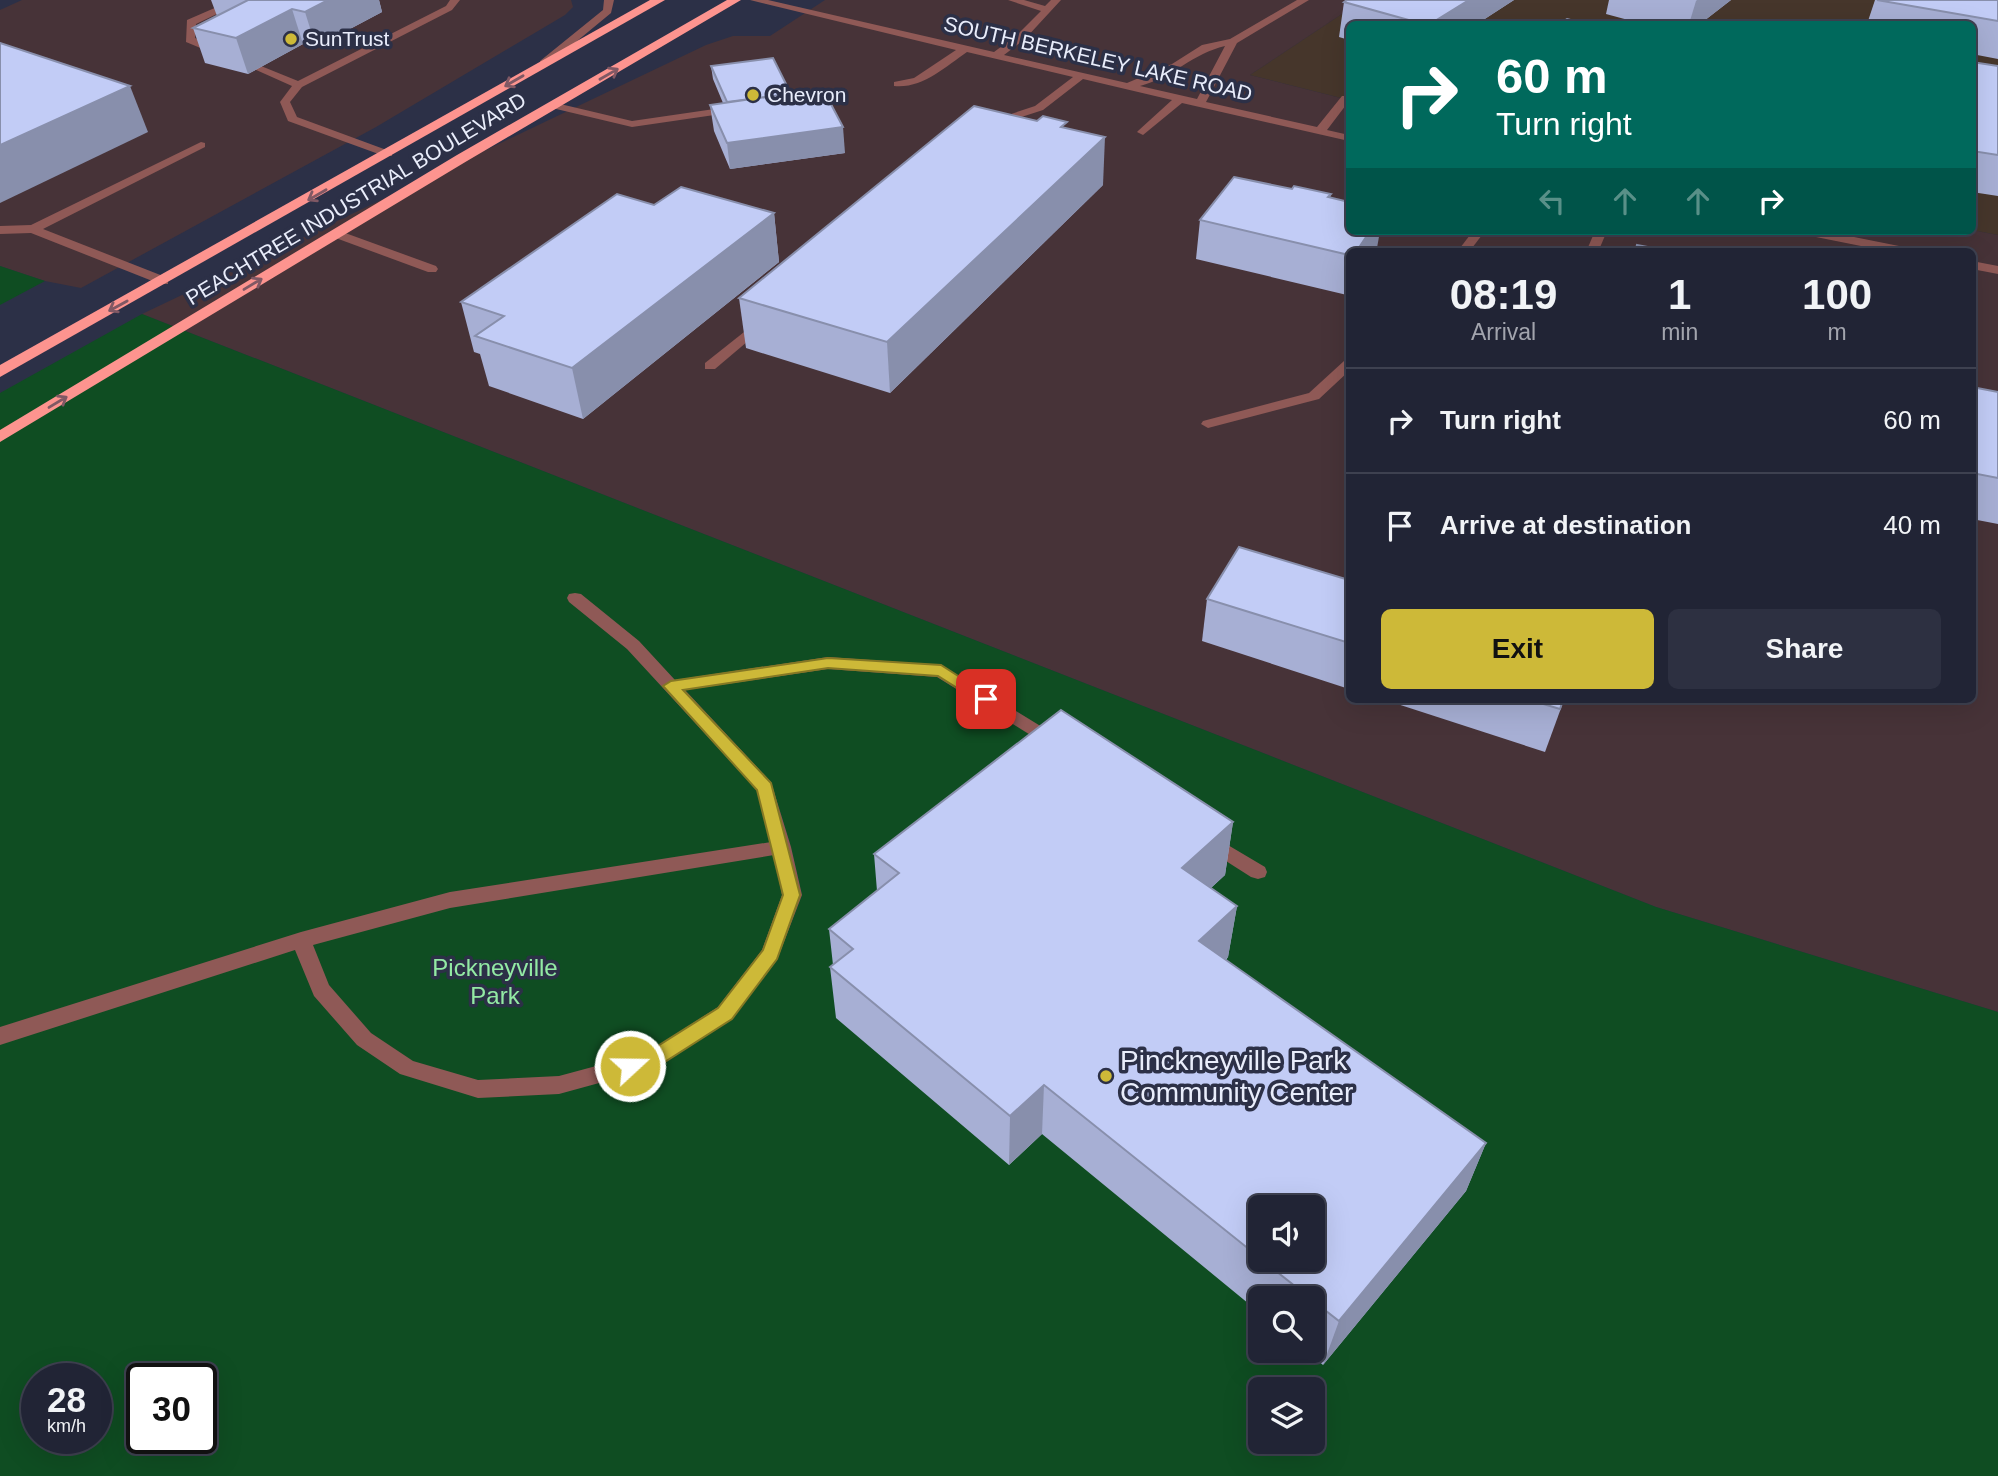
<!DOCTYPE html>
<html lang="en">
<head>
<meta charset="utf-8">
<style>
  :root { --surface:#212435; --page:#2d3041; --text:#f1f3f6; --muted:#a2a4ad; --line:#3e4150; --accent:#cdb938 }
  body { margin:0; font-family:Arial,sans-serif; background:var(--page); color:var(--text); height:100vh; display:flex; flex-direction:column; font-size:26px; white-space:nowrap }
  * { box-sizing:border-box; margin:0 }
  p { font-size:23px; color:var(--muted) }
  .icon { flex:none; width:38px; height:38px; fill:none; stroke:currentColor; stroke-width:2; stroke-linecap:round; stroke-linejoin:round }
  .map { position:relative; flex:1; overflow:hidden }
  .panel { position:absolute; left:1346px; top:248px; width:630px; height:455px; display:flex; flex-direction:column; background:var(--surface); border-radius:10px; box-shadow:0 7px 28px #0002,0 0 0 2px var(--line) }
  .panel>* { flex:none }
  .top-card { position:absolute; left:1346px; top:21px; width:630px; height:214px; border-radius:10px; box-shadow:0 7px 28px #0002,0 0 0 2px var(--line); background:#00695c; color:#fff; overflow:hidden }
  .fabs { position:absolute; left:1248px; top:1195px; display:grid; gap:14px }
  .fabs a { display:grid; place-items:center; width:77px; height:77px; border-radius:10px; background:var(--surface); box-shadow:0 7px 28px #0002,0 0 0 2px var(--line); font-size:35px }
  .speed { position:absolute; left:21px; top:1363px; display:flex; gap:14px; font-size:35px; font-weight:700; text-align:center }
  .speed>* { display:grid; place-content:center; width:91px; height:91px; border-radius:50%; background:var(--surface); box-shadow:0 7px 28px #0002,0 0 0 2px var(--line); line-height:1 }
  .speed small { font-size:18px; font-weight:400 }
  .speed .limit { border:4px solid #111; border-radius:10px; background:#fff; color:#111 }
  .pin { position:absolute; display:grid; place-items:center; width:60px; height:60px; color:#fff; margin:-30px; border-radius:14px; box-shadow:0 4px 10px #0006 }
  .me { position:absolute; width:77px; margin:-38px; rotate:69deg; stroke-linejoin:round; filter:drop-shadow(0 0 5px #0008) }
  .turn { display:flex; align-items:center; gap:24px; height:147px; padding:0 35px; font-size:32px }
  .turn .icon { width:91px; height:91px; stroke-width:2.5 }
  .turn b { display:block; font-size:49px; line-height:60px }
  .lanes { display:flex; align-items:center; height:66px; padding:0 35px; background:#0003; justify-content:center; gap:35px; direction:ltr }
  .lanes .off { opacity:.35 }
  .eta { display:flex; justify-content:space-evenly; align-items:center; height:119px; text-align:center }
  .eta b { font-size:42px; font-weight:700; line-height:49px }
  .cta { display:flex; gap:14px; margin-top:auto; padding:14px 35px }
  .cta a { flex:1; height:80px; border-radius:10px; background:var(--accent); color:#111; font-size:28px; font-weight:700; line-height:80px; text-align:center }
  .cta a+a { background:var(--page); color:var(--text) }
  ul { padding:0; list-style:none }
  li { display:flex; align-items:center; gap:21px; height:105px; padding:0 35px; border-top:2px solid var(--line) }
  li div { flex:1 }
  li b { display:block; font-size:26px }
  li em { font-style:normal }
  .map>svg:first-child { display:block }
  .commercial { fill:#473338; fill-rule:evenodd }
  .industrial { fill:#46362b }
  .green { fill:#0f4d22; fill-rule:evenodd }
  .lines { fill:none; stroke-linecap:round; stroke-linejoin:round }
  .minor { fill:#8f5956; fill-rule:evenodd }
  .highway { fill:#fd948f; fill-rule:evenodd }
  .wall { fill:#a7afd4; fill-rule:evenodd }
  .shaded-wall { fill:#888fac }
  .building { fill:#c2ccf6; stroke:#888fac; stroke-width:2 }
  .oneway { stroke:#805864 }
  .route { fill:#cdb938; stroke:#857824; stroke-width:2 }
  .poi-dot { fill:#cdb938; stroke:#2c3047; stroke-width:2.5 }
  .labels { text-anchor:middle; stroke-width:7; stroke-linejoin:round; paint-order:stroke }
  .far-poi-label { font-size:21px; fill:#e9edfb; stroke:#2c3047; text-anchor:start }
  .far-street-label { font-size:21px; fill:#e9edfb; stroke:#2c3047 }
  .park-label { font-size:24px; fill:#93eaa4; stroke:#2c3047 }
  .near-poi-label { font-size:28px; fill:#e9edfb; stroke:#2c3047; text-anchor:start }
</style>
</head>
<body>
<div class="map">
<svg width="1998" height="1476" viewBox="0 0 1998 1476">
  <rect width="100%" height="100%" fill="#2c3047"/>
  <g class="commercial">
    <polygon points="22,0 571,0 573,7 565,15 376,127 81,288 45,281 0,266 0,10"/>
    <path d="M825,0H1363L1250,75L1349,100V231L1972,230L1998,235V1012L1656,907L142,314L706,45L733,36H770ZM1349,252H1972V700H1349Z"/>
  </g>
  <polygon class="industrial" points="1363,0 1998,0 1998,235 1972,230 1972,24 1349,24 1349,100 1250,75"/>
  <g class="green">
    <polygon points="0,266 45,281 0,305"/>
    <path d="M142,314L1656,907L1998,1012V1476H0V393ZM1260,1208H1312V1260H1260ZM1260,1298H1312V1351H1260ZM37,1379H96V1438H37ZM142,1379H201V1438H142ZM1260,1390H1312V1442H1260Z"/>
  </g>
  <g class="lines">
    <g class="minor">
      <polygon points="233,0 246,0 196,24 195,38 223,50 223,54 215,54 186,42 187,20"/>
      <polygon points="450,0 460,0 452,10 302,87 290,102 297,117 392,152 392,156 384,156 288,121 280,102 292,86 252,68 261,66 298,81 446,6"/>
      <polygon points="604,0 614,0 611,13 548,65 540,65 540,61 603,10"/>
      <path d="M750,0H768L994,52L1017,35L1041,11L1008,0H1024L1045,6L1051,0H1061L1025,39L1004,55L1127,83L1172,64L1202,45L1230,39L1297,0H1309L1237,43L1206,102L1317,127L1342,96H1349V101L1327,130L1349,135V141L1182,103L1143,135L1137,132L1139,130L1172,100L1083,79L1043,110L994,126L990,125V121L1035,106L1073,77L967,52C945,67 922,89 894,86V82L914,78L956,50ZM1225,46L1197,99L1140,86C1171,78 1194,53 1225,46Z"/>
      <polygon points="556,103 632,121 735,106 740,109 735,112 632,127 552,108 552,104"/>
      <polygon points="201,142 205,143 205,147 43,229 168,278 168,284 160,284 31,233 0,234 0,226 31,225"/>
      <polygon points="337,230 436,266 438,269 436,272 428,272 333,237 333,231"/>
      <polygon points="1473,231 1485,231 1469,252 1457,252"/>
      <polygon points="1595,231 1607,231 1598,252 1586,252"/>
      <polygon points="1800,231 1824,231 1909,248 1915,252 1891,252 1806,235"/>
      <polygon points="1972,261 1998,266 1998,274 1972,269"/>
      <polygon points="763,317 768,318 768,324 715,369 705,369 705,363"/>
      <polygon points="1349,360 1349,371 1319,399 1208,428 1201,424 1203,421 1309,393 1344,361"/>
      <path d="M575,593L581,594L639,641L675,680L828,657L941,665L1060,738L1063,742L1060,746H1048L937,677L828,669L685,690L771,782L791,847L802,895L777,960L732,1019L654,1068L559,1094L478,1098L400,1074L357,1045L314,996L295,950L0,1045V1027L301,932L450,892L771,842L757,790L627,649L569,602L567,598L569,594ZM774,855L782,895L762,950L718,1007L648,1052L559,1076L478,1080L413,1061L371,1033L329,985L313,945L450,908Z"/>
      <polygon points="1211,835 1265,867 1267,872 1265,877 1258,879 1251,877 1204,847 1202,842 1204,837"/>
    </g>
    <g class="highway">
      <polygon points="650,0 665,0 0,377 0,365"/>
      <polygon points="727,0 741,0 467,161 0,442 0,430 457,155"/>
    </g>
  </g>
  <g class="wall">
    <polygon points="211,0 379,0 382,12 316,47 303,44 248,74 205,63 193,28 217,16"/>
    <polygon points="1347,0 1514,0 1477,24 1349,24 1349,40 1339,37 1344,2"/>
    <polygon points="1609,0 1731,0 1700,24 1643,24 1606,14"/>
    <polygon points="1875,0 1998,0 1998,59 1972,54 1972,24 1867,24"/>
    <polygon points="1972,62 1998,66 1998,196 1972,192"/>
    <polygon points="711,66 791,94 845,153 730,169 714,131 710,105 723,103 713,79"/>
    <polygon points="1103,185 890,393 746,348 739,298"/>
    <polygon points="1292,189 1331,194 1330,198 1377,248 1349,252 1349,292 1347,295 1196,259 1200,220"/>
    <polygon points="774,213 779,262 583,419 489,386 480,354 474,352 461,302"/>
    <polygon points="1972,387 1998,392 1998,524 1972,519"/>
    <polygon points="1349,580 1349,689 1202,641 1207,599"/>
    <polygon points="1385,700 1564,700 1545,752"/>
    <path d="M1233,822L1225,875L1211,888L1237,906L1228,957L1226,960L1486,1143L1466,1191L1323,1365L1306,1351H1312V1298H1260V1313L1042,1134L1009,1165L836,1018L830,967L833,965L829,929L877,891L874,854ZM1260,1208L1312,1260H1260Z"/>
  </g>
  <g class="shaded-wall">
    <polygon points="328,0 379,0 382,12 316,47 305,12"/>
    <polygon points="1469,0 1514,0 1477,24 1430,24"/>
    <polygon points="1697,0 1731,0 1700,24 1689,24 1696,1"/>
    <polygon points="292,9 303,44 248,74 236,38"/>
    <polygon points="130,86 148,132 0,203 0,145"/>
    <polygon points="843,127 845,153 730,169 727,143"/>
    <polygon points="1105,137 1103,185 890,393 887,342"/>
    <polygon points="774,213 779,262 583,419 572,368"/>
    <polygon points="1370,231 1380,231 1377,248 1374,252 1356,252"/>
    <polygon points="1233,822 1225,875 1175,920 1182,868"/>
    <polygon points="1237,906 1228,957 1192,992 1199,941"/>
    <polygon points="1044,1085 1042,1134 1009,1165 1010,1116"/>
    <polygon points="1486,1143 1466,1191 1323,1365 1339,1321"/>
  </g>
  <g class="building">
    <polygon points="248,0 328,0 305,12 292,9 236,38 193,28"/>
    <polygon points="1347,0 1469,0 1430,24 1423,24 1344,2"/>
    <polygon points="1877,0 1998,0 1998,21"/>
    <polygon points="1567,19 1585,24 1559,24"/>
    <polygon points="0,43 130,86 0,145"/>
    <polygon points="773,58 791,94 727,102 711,66"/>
    <polygon points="1972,62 1998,66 1998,155 1972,151"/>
    <polygon points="823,89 843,127 727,143 710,105"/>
    <polygon points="974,106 1037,121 1043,116 1067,122 1061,127 1105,137 887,342 739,298"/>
    <polygon points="1234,177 1292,189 1294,186 1331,194 1328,197 1349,202 1349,231 1370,231 1356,252 1349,252 1349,255 1200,220"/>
    <polygon points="681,187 774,213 572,368 475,336 504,316 461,302 617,194 654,205"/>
    <polygon points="1637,245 1674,252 1635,252"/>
    <polygon points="1972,387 1998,392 1998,478 1972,473"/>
    <polygon points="1239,547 1349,580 1349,643 1207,599"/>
    <polygon points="1530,700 1563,700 1560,709"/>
    <polygon points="1061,710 1233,822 1182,868 1237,906 1199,941 1486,1143 1339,1321 1312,1300 1312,1298 1310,1298 1262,1260 1312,1260 1312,1208 1260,1208 1260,1258 1044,1085 1010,1116 830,967 853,949 829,929 899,873 874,854"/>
  </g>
  <defs><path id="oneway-shaft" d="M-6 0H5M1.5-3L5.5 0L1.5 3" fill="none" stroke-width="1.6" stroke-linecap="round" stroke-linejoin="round" transform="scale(1.75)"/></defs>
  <g class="oneway">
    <use href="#oneway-shaft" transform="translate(609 74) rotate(-30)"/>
    <use href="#oneway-shaft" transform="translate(514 81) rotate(150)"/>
    <use href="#oneway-shaft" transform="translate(317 195) rotate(150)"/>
    <use href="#oneway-shaft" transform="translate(253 284) rotate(-31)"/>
    <use href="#oneway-shaft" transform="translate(118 306) rotate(151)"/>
    <use href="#oneway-shaft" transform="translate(58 402) rotate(-31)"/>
  </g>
  <polygon class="route" points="828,658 941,665 994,699 992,703 981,703 938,676 828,668 683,690 771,783 800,895 777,959 732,1019 660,1065 630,1074 623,1071 620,1066 623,1060 648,1052 718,1008 763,950 783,895 757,790 663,686 671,681"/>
  <g class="poi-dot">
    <circle cx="291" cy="39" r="7"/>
    <circle cx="753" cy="95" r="7"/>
    <circle cx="1106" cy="1076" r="7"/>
  </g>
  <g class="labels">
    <g class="far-poi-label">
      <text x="305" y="46">SunTrust</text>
      <text x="767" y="102">Chevron</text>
    </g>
    <g class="far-street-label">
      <text transform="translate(1098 59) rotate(13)" y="7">SOUTH BERKELEY LAKE ROAD</text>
      <text transform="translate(356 199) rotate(-31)" y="7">PEACHTREE INDUSTRIAL BOULEVARD</text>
    </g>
    <g class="park-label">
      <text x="495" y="976">Pickneyville<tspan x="495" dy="28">Park</tspan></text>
    </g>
    <g class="near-poi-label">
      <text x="1120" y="1070">Pinckneyville Park<tspan x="1120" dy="32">Community Center</tspan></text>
    </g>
  </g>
</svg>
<div class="fabs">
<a><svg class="icon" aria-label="sound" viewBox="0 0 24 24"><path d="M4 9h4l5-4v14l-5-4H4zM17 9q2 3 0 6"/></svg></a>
<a><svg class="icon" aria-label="search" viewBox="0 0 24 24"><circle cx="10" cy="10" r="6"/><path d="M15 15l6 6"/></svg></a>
<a><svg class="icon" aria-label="layers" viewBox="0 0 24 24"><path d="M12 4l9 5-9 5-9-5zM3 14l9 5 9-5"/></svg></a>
</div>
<div class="speed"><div>28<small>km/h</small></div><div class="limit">30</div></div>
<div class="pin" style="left:986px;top:699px;background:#d93025"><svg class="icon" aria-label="arrive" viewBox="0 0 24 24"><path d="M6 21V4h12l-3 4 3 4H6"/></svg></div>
<svg class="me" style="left:630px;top:1066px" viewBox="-20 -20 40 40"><circle r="17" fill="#cdb938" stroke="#fff" stroke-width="3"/><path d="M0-11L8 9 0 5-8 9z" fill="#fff"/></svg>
<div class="top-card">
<div class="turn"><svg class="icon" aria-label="right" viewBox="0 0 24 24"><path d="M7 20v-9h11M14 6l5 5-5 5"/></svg><div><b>60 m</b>Turn right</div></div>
<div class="lanes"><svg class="icon off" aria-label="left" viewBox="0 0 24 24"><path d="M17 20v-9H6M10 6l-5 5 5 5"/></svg><svg class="icon off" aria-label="ahead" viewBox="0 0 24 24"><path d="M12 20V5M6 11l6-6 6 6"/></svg><svg class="icon off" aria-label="ahead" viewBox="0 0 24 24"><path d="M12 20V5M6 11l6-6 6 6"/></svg><svg class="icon" aria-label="right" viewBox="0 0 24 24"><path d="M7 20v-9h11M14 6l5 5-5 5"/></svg></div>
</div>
<section class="panel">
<div class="eta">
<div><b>08:19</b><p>Arrival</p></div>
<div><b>1</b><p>min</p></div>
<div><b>100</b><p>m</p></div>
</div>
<ul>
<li><svg class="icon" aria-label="right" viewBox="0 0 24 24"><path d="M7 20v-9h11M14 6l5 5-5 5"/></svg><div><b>Turn right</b></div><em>60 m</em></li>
<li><svg class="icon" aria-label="arrive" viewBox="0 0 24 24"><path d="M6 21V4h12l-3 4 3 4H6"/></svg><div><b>Arrive at destination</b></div><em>40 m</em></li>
</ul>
<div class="cta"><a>Exit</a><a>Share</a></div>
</section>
</div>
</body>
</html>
